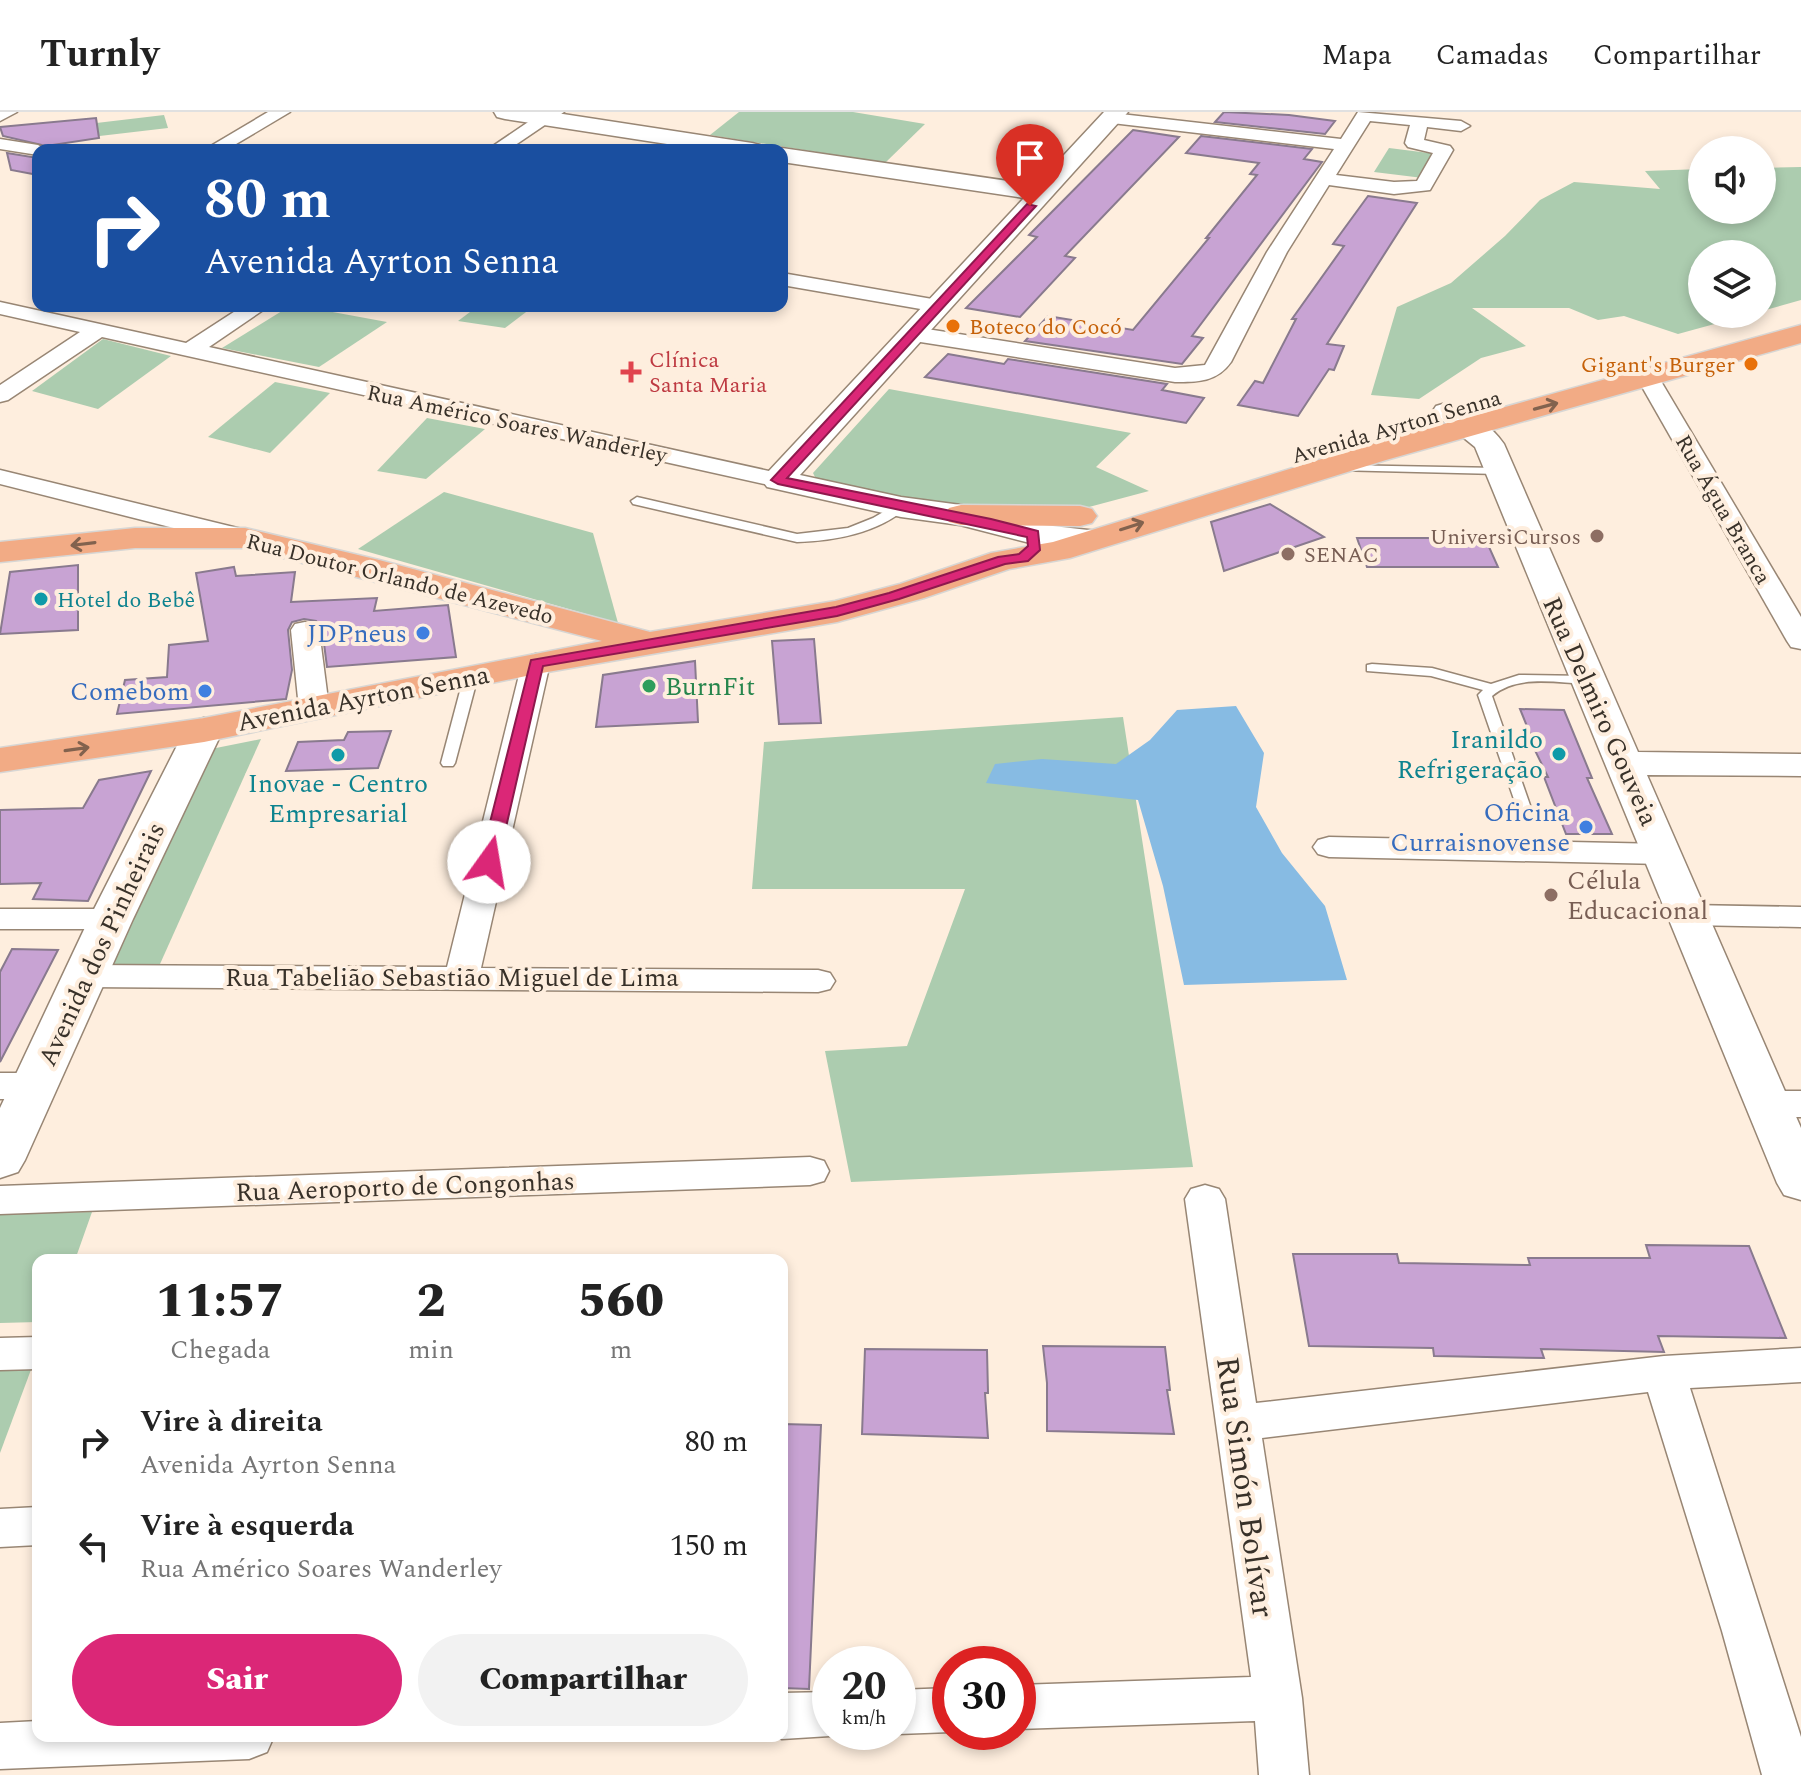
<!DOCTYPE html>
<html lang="pt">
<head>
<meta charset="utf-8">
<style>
  :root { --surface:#fff; --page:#f2f2f2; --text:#222; --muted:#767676; --line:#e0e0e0; --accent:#db2777 }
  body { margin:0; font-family:Spectral,serif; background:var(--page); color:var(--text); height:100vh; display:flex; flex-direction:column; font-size:30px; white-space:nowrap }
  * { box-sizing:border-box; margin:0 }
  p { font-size:26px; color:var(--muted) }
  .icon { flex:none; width:44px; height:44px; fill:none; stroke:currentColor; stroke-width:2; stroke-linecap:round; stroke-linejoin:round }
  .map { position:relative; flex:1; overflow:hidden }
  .panel { position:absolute; left:32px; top:1142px; width:756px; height:488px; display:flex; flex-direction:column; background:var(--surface); border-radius:16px; box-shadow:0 4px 12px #0003 }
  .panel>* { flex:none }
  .hud { position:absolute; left:32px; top:32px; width:756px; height:168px; border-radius:16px; box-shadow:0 4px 12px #0003; background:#1a4fa0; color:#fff; overflow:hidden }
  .controls { position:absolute; left:1688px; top:24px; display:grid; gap:16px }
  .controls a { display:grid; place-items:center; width:88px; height:88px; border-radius:50%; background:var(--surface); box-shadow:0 4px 12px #0003; font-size:40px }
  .speed { position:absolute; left:812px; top:1534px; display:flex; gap:16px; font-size:40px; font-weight:700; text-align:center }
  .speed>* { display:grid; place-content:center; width:104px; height:104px; border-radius:50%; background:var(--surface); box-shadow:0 4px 12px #0003; line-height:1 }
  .speed small { font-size:20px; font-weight:400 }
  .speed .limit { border:12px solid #d22; background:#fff; color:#111 }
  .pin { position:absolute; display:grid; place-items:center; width:68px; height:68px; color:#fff; margin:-82px -34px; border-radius:50% 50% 50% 0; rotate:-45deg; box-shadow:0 0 8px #0007 }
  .pin .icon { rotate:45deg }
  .me { position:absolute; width:88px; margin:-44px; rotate:13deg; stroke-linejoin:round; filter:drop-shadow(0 0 6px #0008) }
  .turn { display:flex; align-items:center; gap:28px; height:168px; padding:0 40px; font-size:36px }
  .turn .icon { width:104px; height:104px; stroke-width:2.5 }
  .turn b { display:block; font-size:56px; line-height:68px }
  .eta { display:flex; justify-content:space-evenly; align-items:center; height:136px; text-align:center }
  .eta b { font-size:48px; font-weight:800; line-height:56px }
  .action { display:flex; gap:16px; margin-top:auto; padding:16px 40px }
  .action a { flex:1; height:92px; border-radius:48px; background:var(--accent); color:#fff; font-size:32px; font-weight:800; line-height:92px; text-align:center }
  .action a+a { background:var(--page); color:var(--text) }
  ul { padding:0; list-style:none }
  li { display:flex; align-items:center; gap:24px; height:104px; padding:0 40px }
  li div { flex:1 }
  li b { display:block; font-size:30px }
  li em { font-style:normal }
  header { display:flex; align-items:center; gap:48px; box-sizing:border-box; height:112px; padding:0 40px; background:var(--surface); border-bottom:2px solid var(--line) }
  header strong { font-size:38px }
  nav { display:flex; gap:44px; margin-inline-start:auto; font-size:28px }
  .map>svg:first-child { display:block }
  .green { fill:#acccaf }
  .water { fill:#87bbe3 }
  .building { fill:#c8a3d3; stroke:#897a8e; stroke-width:2 }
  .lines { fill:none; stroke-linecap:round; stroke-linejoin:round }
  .service-casing { stroke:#988674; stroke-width:3 }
  .minor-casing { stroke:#988674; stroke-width:3 }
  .tertiary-casing { stroke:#988674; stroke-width:3 }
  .secondary-casing { stroke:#988674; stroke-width:3 }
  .primary-casing { stroke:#d7d6d4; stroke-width:3 }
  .service { fill:#fff; fill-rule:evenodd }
  .minor { fill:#fff; fill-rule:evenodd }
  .tertiary { fill:#fff; fill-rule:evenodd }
  .secondary { fill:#fff; fill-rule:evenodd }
  .primary { fill:#f2ab85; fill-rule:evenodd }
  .oneway { stroke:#82624e }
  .route { fill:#db2777; stroke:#8e194d; stroke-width:2 }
  .food-dot { fill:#e8710a; stroke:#feeede; stroke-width:3 }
  .health-dot { fill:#e0444e; stroke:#feeede; stroke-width:3 }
  .education-dot { fill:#8d6e63; stroke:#feeede; stroke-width:3 }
  .culture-dot { fill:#0f9aa8; stroke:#feeede; stroke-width:3 }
  .shop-dot { fill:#3f7fe0; stroke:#feeede; stroke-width:3 }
  .leisure-dot { fill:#2e9e5b; stroke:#feeede; stroke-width:3 }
  .labels { text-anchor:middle; stroke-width:8; stroke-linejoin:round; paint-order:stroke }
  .far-food-label { font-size:22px; fill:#c56008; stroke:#feeede; text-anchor:start }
  .far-health-label { font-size:22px; fill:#be3a42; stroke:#feeede; text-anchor:start }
  .far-street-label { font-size:22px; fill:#383129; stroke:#feeede }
  .far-education-label { font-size:22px; fill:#785e54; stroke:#feeede; text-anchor:end }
  .far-culture-label { font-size:22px; fill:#0d838f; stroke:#feeede; text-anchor:start }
  .shop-label { font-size:26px; fill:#366cbe; stroke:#feeede; text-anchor:end }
  .leisure-label { font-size:26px; fill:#27864d; stroke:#feeede; text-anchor:start }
  .street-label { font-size:26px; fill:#383129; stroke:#feeede }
  .culture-label { font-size:26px; fill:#0d838f; stroke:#feeede; text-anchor:end }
  .education-label { font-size:26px; fill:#785e54; stroke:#feeede; text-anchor:start }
  .near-street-label { font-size:32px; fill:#383129; stroke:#feeede }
</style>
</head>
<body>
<header>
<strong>Turnly</strong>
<nav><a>Mapa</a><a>Camadas</a><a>Compartilhar</a></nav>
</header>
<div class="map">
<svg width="1801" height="1663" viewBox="0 0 1801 1663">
  <rect width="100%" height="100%" fill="#feeede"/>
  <g class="green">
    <polygon points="739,0 853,0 925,12 885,51 710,23"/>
    <polygon points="164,3 168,16 91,25 88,12"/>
    <polygon points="1389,36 1437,42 1423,66 1374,60"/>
    <polygon points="1801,55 1801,188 1762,199 1762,142 1702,142 1702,202 1751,202 1678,222 1624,204 1598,208 1569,196 1472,196 1526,234 1481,246 1419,287 1371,283 1397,195 1451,171 1505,124 1540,88 1574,70 1660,77 1645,59 1702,57 1702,98 1762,98 1762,56"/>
    <polygon points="290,194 300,194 387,210 319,255 222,236"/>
    <polygon points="478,194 534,194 505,216 458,209"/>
    <polygon points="103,227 171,244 98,297 32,279"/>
    <polygon points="275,270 330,281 270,341 208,325"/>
    <polygon points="889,277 1131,321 1096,355 1149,379 1074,399 951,395 818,371 813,361"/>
    <polygon points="427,306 485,317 426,367 377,359"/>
    <polygon points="444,380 593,421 618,511 358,437"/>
    <polygon points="1123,605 1193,1055 851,1070 825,939 907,934 965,777 752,777 764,630"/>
    <polygon points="261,627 160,852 107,852 206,638"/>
    <polygon points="92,1100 75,1148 38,1148 38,1210 0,1211 0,1102"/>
    <polygon points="32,1255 0,1341 0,1256"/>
  </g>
  <polygon class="water" points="1236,594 1264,641 1256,695 1282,741 1325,794 1347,868 1184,873 1163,774 1138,688 986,671 995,652 1042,647 1116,652 1150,628 1177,598"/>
  <g class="building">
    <polygon points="1224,0 1289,3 1335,9 1325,22 1215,10"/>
    <polygon points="96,6 99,26 46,34 3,24 0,15"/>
    <polygon points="1133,18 1179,25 1065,144 1075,146 1020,205 966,196 1037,125 1029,123"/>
    <polygon points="1201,24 1312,37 1304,47 1322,50 1192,224 1203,226 1182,252 1025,229 1048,204 1133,218 1209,126 1206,126 1257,63 1250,62 1259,51 1186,41"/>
    <polygon points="7,41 38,46 38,63 11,58"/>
    <polygon points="1368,84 1417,91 1327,232 1344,234 1334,258 1329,257 1298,304 1238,293 1255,269 1263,271 1296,207 1292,207 1344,134 1333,132"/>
    <polygon points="948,242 1004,252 1008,247 1167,272 1162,278 1204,286 1186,311 925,265"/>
    <polygon points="1270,392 1324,425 1224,459 1211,410"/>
    <polygon points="1357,426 1485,426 1498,455 1367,455"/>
    <polygon points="78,453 78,518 0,522 10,460"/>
    <polygon points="234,455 236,464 295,460 291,490 377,486 374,499 448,493 456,545 327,555 322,516 316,509 304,507 292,510 288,518 292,558 286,587 117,602 125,568 167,565 169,533 208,529 196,461"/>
    <polygon points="814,527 821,611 779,612 772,529"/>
    <polygon points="695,549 698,610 596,615 603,563"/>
    <polygon points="1520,597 1564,598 1592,666 1587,666 1612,722 1566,722 1544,665 1548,665 1528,624 1531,624"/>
    <polygon points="391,619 378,656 286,659 298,630 344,628 348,620"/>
    <polygon points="151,659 88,789 33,787 41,771 0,772 0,698 83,696 99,668"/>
    <polygon points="12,837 58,838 0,950 0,860"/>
    <polygon points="1646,1133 1749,1134 1786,1226 1658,1224 1664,1240 1541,1237 1544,1246 1434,1244 1433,1236 1309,1234 1293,1142 1397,1142 1399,1151 1530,1153 1528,1146 1650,1146"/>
    <polygon points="1043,1234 1165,1235 1170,1278 1167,1278 1174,1322 1047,1319 1047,1271"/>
    <polygon points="865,1237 987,1238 988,1281 985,1281 988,1326 862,1322"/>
    <polygon points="782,1312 821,1313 809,1577 782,1576"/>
  </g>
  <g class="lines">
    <g class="service-casing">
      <g id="service">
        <polygon points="1339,353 1498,356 1504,359 1498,362 1335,358 1333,356"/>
        <path d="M637,385L797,422L848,416L873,406L897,392H905L907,395C879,421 834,429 797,430L633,392L631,389Z"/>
        <path d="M1372,552L1432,556L1491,572L1519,563L1588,564L1595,568L1588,572C1557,571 1518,562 1492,584L1531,696L1524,700L1517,696L1478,583L1483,578L1431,564L1367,559V553Z"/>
        <polygon points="471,560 478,564 455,651 453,654 443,654 441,651 464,564"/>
      </g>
    </g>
    <g class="minor-casing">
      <g id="minor">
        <polygon points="0,0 17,0 0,9"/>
        <polygon points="268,0 290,0 226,38 204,38"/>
        <polygon points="543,0 564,0 508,38 487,38"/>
        <path d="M1358,0L1461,9L1470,14L1461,19L1427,15L1424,28L1450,34L1453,38L1430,78L1394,82L1329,73L1287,140L1231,250C1217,270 1198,270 1175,270L914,229L903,222L914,215L1175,256L1205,253L1267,140L1334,37L1112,11L1103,6L1112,1L1341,27ZM1370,9L1410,13L1405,31L1408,35L1433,41L1417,69L1394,70L1336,63Z"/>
        <polygon points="0,27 38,33 47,38 38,38 38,43 0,37"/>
        <polygon points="782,161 938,188 949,194 938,200 782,173"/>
        <polygon points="0,190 186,231 243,194 269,194 209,235 778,361 787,363 790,368 787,373 778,375 102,225 8,288 0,290 0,273 80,220 0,202"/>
        <polygon points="1648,259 1656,261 1659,266 1801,505 1801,537 1791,535 1787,529 1637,266 1640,261"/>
        <polygon points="0,358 254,420 258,426 254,432 245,434 0,372"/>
        <polygon points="305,510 315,512 319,518 329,596 324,602 314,605 304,602 299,596 291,518 295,512"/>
        <polygon points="536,542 546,545 550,551 481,856 818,858 830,861 835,869 830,877 818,880 86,875 74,872 69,864 74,856 86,853 447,855 522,551 526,545"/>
        <polygon points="1329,725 1663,732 1674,735 1679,742 1674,749 1663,752 1329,745 1318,742 1313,735 1318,728"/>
        <polygon points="1689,793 1801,795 1801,815 1689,813 1677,810 1672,803 1677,796"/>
        <polygon points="0,797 111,797 123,800 128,807 123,814 111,817 0,817"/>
        <polygon points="0,961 33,961 46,965 51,974 46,983 33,987 0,987"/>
        <polygon points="1768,979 1801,979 1801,1005 1768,1005 1755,1001 1749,992 1755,983"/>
        <polygon points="810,1045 824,1049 829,1059 824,1069 810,1073 0,1102 0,1074"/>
        <polygon points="1205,1073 1219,1077 1225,1087 1256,1291 1664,1244 1801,1236 1801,1270 1690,1276 1801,1625 1801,1663 1762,1663 1722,1519 1648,1280 1262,1326 1302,1586 1309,1663 1259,1663 1255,1609 1018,1617 1018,1573 1251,1565 1185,1087 1191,1077"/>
        <polygon points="38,1225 38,1257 0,1258 0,1226"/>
        <polygon points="38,1395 38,1433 0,1435 0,1397"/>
        <polygon points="950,1576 951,1620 898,1622 892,1620 898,1620 898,1578"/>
        <polygon points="830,1580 830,1620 842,1620 830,1624 782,1627 775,1624 782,1624 782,1581"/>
        <polygon points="38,1609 38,1624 274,1624 267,1640 249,1647 0,1657 0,1611"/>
      </g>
    </g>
    <g class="tertiary-casing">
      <path id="tertiary" d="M1446,291C1468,297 1491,313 1504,332L1638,640L1801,642V664L1647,663L1801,1016V1088L1784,1083L1777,1071L1475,335L1432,300L1436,294Z"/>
    </g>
    <g class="secondary-casing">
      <g id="secondary">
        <polygon points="494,0 550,0 752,31 760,33 764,38 706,38 505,7 497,5"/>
        <polygon points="1104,0 1128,0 800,363 901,385 961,393 1035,412 1106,420 1111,427 1106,434 1094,437 1034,432 960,413 901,405 767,375 762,368 767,361 1024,86 782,50 782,38 774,38 782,36 1036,73"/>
        <polygon points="204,606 218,610 223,618 133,807 25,1048 18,1060 0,1066 0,996 89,807 185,618 190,610"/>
      </g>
    </g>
    <g class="primary-casing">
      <g id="primary">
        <polygon points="1801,213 1801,231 1386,348 1070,446 1009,457 924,486 837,510 536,562 204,630 0,660 0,636 204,606 602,529 245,436 135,436 0,450 0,430 135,416 245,416 379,448 650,520 835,489 900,472 991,441 1053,430 1364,334"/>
        <polygon points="961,393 1080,394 1092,397 1097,404 1092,411 1080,414 961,413 949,410 944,403 949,396"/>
      </g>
    </g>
    <use href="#service" class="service"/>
    <use href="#minor" class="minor"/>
    <use href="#tertiary" class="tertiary"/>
    <use href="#secondary" class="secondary"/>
    <use href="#primary" class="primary"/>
  </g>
  <defs><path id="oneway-shaft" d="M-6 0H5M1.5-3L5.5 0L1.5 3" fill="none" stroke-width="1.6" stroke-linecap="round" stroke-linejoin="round" transform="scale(2)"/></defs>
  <g class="oneway">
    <use href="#oneway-shaft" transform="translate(1546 294) rotate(-15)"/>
    <use href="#oneway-shaft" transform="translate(1132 414) rotate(-18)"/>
    <use href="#oneway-shaft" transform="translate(83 432) rotate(173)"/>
    <use href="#oneway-shaft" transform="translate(77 637) rotate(-8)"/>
  </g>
  <polygon class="route" points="1027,92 1036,94 787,366 991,407 1038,419 1040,438 1028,449 1005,452 899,487 837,504 543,554 498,750 495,754 483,754 480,750 531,548 836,495 889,481 998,445 1019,442 1028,434 1027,425 778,372 771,368"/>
  <g class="food-dot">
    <circle cx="953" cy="214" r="8"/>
    <circle cx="1751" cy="252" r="8"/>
  </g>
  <path class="health-dot" d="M627 248h8v8h8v8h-8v8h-8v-8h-8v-8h8z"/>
  <g class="education-dot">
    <circle cx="1597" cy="424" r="8"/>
    <circle cx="1288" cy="442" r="8"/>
    <circle cx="1551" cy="783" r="8"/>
  </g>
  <g class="culture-dot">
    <circle cx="41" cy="487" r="8"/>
    <circle cx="1559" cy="642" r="8"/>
    <circle cx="338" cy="643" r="8"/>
  </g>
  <g class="shop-dot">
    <circle cx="423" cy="521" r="8"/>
    <circle cx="205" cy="579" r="8"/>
    <circle cx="1586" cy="715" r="8"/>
  </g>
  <circle class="leisure-dot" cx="649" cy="574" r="8"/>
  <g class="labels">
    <g class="far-food-label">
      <text x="969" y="222">Boteco do Cocó</text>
      <text x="1735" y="260" text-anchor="end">Gigant's Burger</text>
    </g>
    <g class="far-health-label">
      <text x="649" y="255">Clínica<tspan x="649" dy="25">Santa Maria</tspan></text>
    </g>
    <g class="far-street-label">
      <text transform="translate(517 311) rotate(12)" y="8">Rua Américo Soares Wanderley</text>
      <text transform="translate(1396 314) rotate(-16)" y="8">Avenida Ayrton Senna</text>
      <text transform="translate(1724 397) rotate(60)" y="8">Rua Água Branca</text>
      <text transform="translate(400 466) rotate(14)" y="8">Rua Doutor Orlando de Azevedo</text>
    </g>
    <g class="far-education-label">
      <text x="1581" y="432">UniversiCursos</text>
      <text x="1304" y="450" text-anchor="start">SENAC</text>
    </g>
    <g class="far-culture-label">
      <text x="57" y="495">Hotel do Bebê</text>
    </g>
    <g class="shop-label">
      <text x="407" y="530">JDPneus</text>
      <text x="189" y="588">Comebom</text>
      <text x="1570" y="709">Oficina<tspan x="1570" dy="30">Curraisnovense</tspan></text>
    </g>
    <g class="leisure-label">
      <text x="665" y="583">BurnFit</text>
    </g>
    <g class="street-label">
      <text transform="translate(363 586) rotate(-11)" y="9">Avenida Ayrton Senna</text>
      <text transform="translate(1601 599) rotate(66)" y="9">Rua Delmiro Gouveia</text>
      <text transform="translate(101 832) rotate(-65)" y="9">Avenida dos Pinheirais</text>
      <text x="452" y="874">Rua Tabelião Sebastião Miguel de Lima</text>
      <text transform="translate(405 1074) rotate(-2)" y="9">Rua Aeroporto de Congonhas</text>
    </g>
    <g class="culture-label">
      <text x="1543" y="636">Iranildo<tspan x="1543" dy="30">Refrigeração</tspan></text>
      <text x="338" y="680" text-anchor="middle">Inovae - Centro<tspan x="338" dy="30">Empresarial</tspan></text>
    </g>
    <g class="education-label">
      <text x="1567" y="777">Célula<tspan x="1567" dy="30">Educacional</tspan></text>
    </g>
    <g class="near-street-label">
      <text transform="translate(1246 1375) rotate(82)" y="11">Rua Simón Bolívar</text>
    </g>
  </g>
</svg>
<div class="controls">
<a><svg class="icon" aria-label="sound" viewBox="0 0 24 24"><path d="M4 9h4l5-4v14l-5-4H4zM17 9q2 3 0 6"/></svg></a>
<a><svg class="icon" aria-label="layers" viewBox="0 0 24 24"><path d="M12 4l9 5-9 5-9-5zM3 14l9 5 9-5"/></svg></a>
</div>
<div class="speed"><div>20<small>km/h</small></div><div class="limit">30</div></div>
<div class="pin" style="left:1030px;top:94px;background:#d93025"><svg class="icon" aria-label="arrive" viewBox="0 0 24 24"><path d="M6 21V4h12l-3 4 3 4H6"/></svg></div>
<svg class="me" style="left:489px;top:750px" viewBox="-20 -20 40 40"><circle r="19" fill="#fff"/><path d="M0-13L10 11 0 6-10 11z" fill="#db2777"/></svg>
<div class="hud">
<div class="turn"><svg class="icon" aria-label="right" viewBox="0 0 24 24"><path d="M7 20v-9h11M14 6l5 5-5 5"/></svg><div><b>80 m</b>Avenida Ayrton Senna</div></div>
</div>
<section class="panel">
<div class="eta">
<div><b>11:57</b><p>Chegada</p></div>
<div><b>2</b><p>min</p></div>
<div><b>560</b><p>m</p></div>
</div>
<ul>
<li><svg class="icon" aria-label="right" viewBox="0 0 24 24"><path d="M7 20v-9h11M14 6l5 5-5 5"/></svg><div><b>Vire à direita</b><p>Avenida Ayrton Senna</p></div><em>80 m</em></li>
<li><svg class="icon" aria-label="left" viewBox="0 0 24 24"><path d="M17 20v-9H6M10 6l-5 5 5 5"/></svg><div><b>Vire à esquerda</b><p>Rua Américo Soares Wanderley</p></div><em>150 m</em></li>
</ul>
<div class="action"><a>Sair</a><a>Compartilhar</a></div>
</section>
</div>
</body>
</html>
